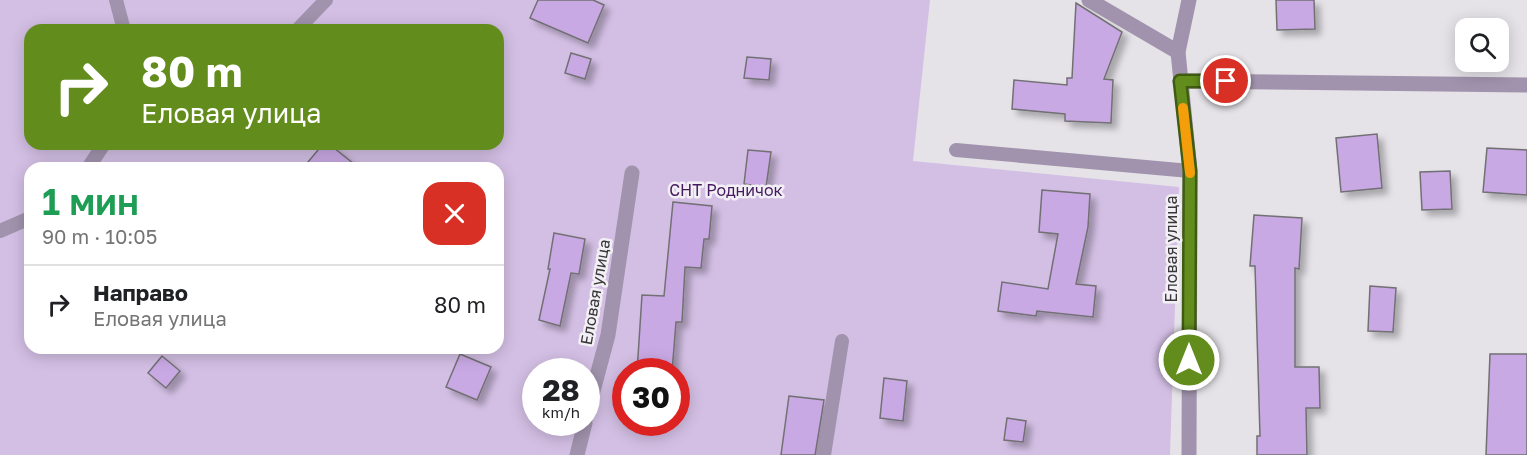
<!DOCTYPE html>
<html lang="ru">
<head>
<meta charset="utf-8">
<style>
  :root { --surface:#fff; --page:#f6f6f6; --text:#202124; --muted:#757577; --line:#e0e0e0 }
  body { margin:0; font-family:"Golos Text",sans-serif; background:var(--page); color:var(--text); height:100vh; display:flex; flex-direction:column; font-size:22px; white-space:nowrap }
  * { box-sizing:border-box; margin:0 }
  p { font-size:20px; color:var(--muted) }
  .icon { flex:none; width:33px; height:33px; fill:none; stroke:currentColor; stroke-width:2; stroke-linecap:round; stroke-linejoin:round }
  .map { position:relative; flex:1; overflow:hidden }
  .drawer { position:absolute; left:24px; top:162px; width:480px; height:192px; display:flex; flex-direction:column; background:var(--surface); border-radius:18px; box-shadow:0 3px 15px #0003 }
  .drawer>* { flex:none }
  .banner { position:absolute; left:24px; top:24px; width:480px; height:126px; border-radius:18px; box-shadow:0 3px 15px #0003; background:#628d1d; color:#fff; overflow:hidden }
  .tools { position:absolute; left:1455px; top:18px; display:grid; gap:12px }
  .tools a { display:grid; place-items:center; width:54px; height:54px; border-radius:12px; background:var(--surface); box-shadow:0 3px 15px #0003; font-size:30px }
  .speed { position:absolute; left:522px; top:358px; display:flex; gap:12px; font-size:30px; font-weight:700; text-align:center }
  .speed>* { display:grid; place-content:center; width:78px; height:78px; border-radius:50%; background:var(--surface); box-shadow:0 3px 15px #0003; line-height:1 }
  .speed small { font-size:15px; font-weight:400 }
  .speed .limit { border:9px solid #d22; background:#fff; color:#111 }
  .pin { position:absolute; display:grid; place-items:center; width:51px; height:51px; color:#fff; margin:-26px; border:3px solid #fff; border-radius:50%; box-shadow:0 2px 6px #0007 }
  .me { position:absolute; width:66px; margin:-33px; rotate:0deg; stroke-linejoin:round; filter:drop-shadow(0 0 4px #0008) }
  .turn { display:flex; align-items:center; gap:21px; height:126px; padding:0 18px; font-size:27px }
  .turn .icon { width:78px; height:78px; stroke-width:2.5 }
  .turn b { display:block; font-size:42px; line-height:51px }
  .round { display:grid; place-items:center; flex:none; width:63px; height:63px; border-radius:18px; background:var(--page) }
  .summary { display:flex; align-items:center; justify-content:space-between; height:102px; padding:0 18px }
  h1 { font-size:36px; font-weight:600; line-height:45px; color:#1e9e55 }
  ul { padding:0; list-style:none }
  li { display:flex; align-items:center; gap:18px; height:78px; padding:0 18px; border-top:2px solid var(--line) }
  li div { flex:1 }
  li b { display:block; font-size:22px }
  li em { font-style:normal }
  .map>svg:first-child { display:block }
  .green { fill:#d3bfe4; fill-rule:evenodd }
  .building { fill:#c9a9e4; stroke:#727074; stroke-width:1.5; filter:url(#shadow) }
  .lines { fill:none; stroke-linecap:round; stroke-linejoin:round }
  .lane { stroke:#a193ad; stroke-width:14 }
  .street { stroke:#a193ad; stroke-width:15 }
  .route-casing { stroke:#405c13; stroke-width:15 }
  .route { stroke:#628d1d; stroke-width:10 }
  .slow { stroke:#f59e0b; stroke-width:10 }
  .labels { text-anchor:middle; stroke-width:5; stroke-linejoin:round; paint-order:stroke }
  .park-label { font-size:16px; fill:#441b5f; stroke:#f3f0f5 }
  .street-label { font-size:16px; fill:#373638; stroke:#f3f0f5 }
</style>
</head>
<body>
<div class="map">
<svg width="1527" height="455" viewBox="0 0 1527 455">
  <defs>
    <filter id="shadow"><feDropShadow dx="5.5" dy="5.5" stdDeviation="3" flood-color="#0004"/></filter>
  </defs>
  <rect width="100%" height="100%" fill="#e5e3e8"/>
  <path class="green" d="M0,0H930L913,161L1179,187L1170,455H0ZM30,30H498V144H30ZM30,168H498V348H30ZM536,372H586V423H536ZM626,372H676V423H626Z"/>
  <g class="building">
    <polygon points="538,0 593,0 604,5 588,43 530,18"/>
    <polygon points="1276,0 1314,0 1315,29 1277,30"/>
    <polygon points="1076,3 1122,32 1104,79 1113,80 1111,123 1065,121 1065,114 1012,109 1014,80 1067,85 1067,78 1072,78"/>
    <polygon points="571,53 591,59 585,79 565,73"/>
    <polygon points="747,57 771,59 769,80 744,78"/>
    <polygon points="1377,134 1382,188 1341,192 1336,138"/>
    <polygon points="323,144 329,144 359,168 303,168"/>
    <polygon points="1487,148 1527,150 1527,195 1483,192"/>
    <polygon points="748,150 771,152 766,187 744,184"/>
    <polygon points="1450,171 1452,209 1422,210 1420,172"/>
    <polygon points="1042,190 1090,194 1088,227 1076,284 1096,286 1093,317 1037,311 1036,316 998,311 1002,282 1048,289 1058,234 1039,232"/>
    <polygon points="673,202 712,206 709,239 704,239 701,268 685,267 682,322 676,322 672,372 637,372 642,295 664,296"/>
    <polygon points="1254,215 1302,218 1299,269 1295,268 1295,367 1319,367 1320,408 1306,408 1307,455 1257,455 1257,436 1260,436 1255,266 1250,266"/>
    <polygon points="554,233 585,239 579,274 571,273 560,326 539,320 550,269 548,269"/>
    <polygon points="1370,286 1396,288 1393,332 1368,331"/>
    <polygon points="460,354 491,367 477,400 446,387"/>
    <polygon points="1490,354 1527,354 1527,455 1486,455"/>
    <polygon points="162,356 180,371 166,388 148,373"/>
    <polygon points="884,378 907,381 903,421 880,418"/>
    <polygon points="789,396 824,400 815,455 781,455"/>
    <polygon points="1007,418 1026,421 1023,442 1004,440"/>
  </g>
  <g class="lines">
    <g class="lane">
      <polyline points="116,0 124,30"/>
      <polyline points="297,30 326,0"/>
      <polyline points="956,150 1190,171"/>
      <polyline points="88,168 104,144"/>
      <polyline points="0,231 30,218"/>
      <polyline points="824,455 842,341"/>
    </g>
    <g class="street">
      <polyline points="1089,0 1178,52"/>
      <polyline points="1180,81 1527,85"/>
      <polyline points="586,417 608,335 632,173"/>
      <polyline points="577,455 585,423"/>
      <polyline points="1189,455 1190,171 1178,52 1189,0"/>
    </g>
  </g>
  <g class="lines">
    <g class="route-casing">
      <polyline id="route" points="1189,360 1190,171 1180,81 1226,81"/>
    </g>
    <use href="#route" class="route"/>
    <polyline class="slow" points="1183,108 1190,173"/>
  </g>
  <g class="labels">
    <g class="park-label">
      <text x="726" y="196">СНТ Родничок</text>
    </g>
    <g class="street-label">
      <text transform="translate(1171 249) rotate(-90)" y="6">Еловая улица</text>
      <text transform="translate(595 292) rotate(-80)" y="6">Еловая улица</text>
    </g>
  </g>
</svg>
<div class="tools">
<a><svg class="icon" aria-label="search" viewBox="0 0 24 24"><circle cx="10" cy="10" r="6"/><path d="M15 15l6 6"/></svg></a>
</div>
<div class="speed"><div>28<small>km/h</small></div><div class="limit">30</div></div>
<div class="pin" style="left:1226px;top:81px;background:#d93025"><svg class="icon" aria-label="arrive" viewBox="0 0 24 24"><path d="M6 21V4h12l-3 4 3 4H6"/></svg></div>
<svg class="me" style="left:1189px;top:360px" viewBox="-20 -20 40 40"><circle r="17" fill="#628d1d" stroke="#fff" stroke-width="3"/><path d="M0-11L8 9 0 5-8 9z" fill="#fff"/></svg>
<div class="banner">
<div class="turn"><svg class="icon" aria-label="right" viewBox="0 0 24 24"><path d="M7 20v-9h11M14 6l5 5-5 5"/></svg><div><b>80 m</b>Еловая улица</div></div>
</div>
<section class="drawer">
<div class="summary"><div><h1>1 мин</h1><p>90 m · 10:05</p></div><a class="round" style="background:#d93025;color:#fff"><svg class="icon" aria-label="close" viewBox="0 0 24 24"><path d="M6 6l12 12M18 6L6 18"/></svg></a></div>
<ul>
<li><svg class="icon" aria-label="right" viewBox="0 0 24 24"><path d="M7 20v-9h11M14 6l5 5-5 5"/></svg><div><b>Направо</b><p>Еловая улица</p></div><em>80 m</em></li>
</ul>
</section>
</div>
</body>
</html>
